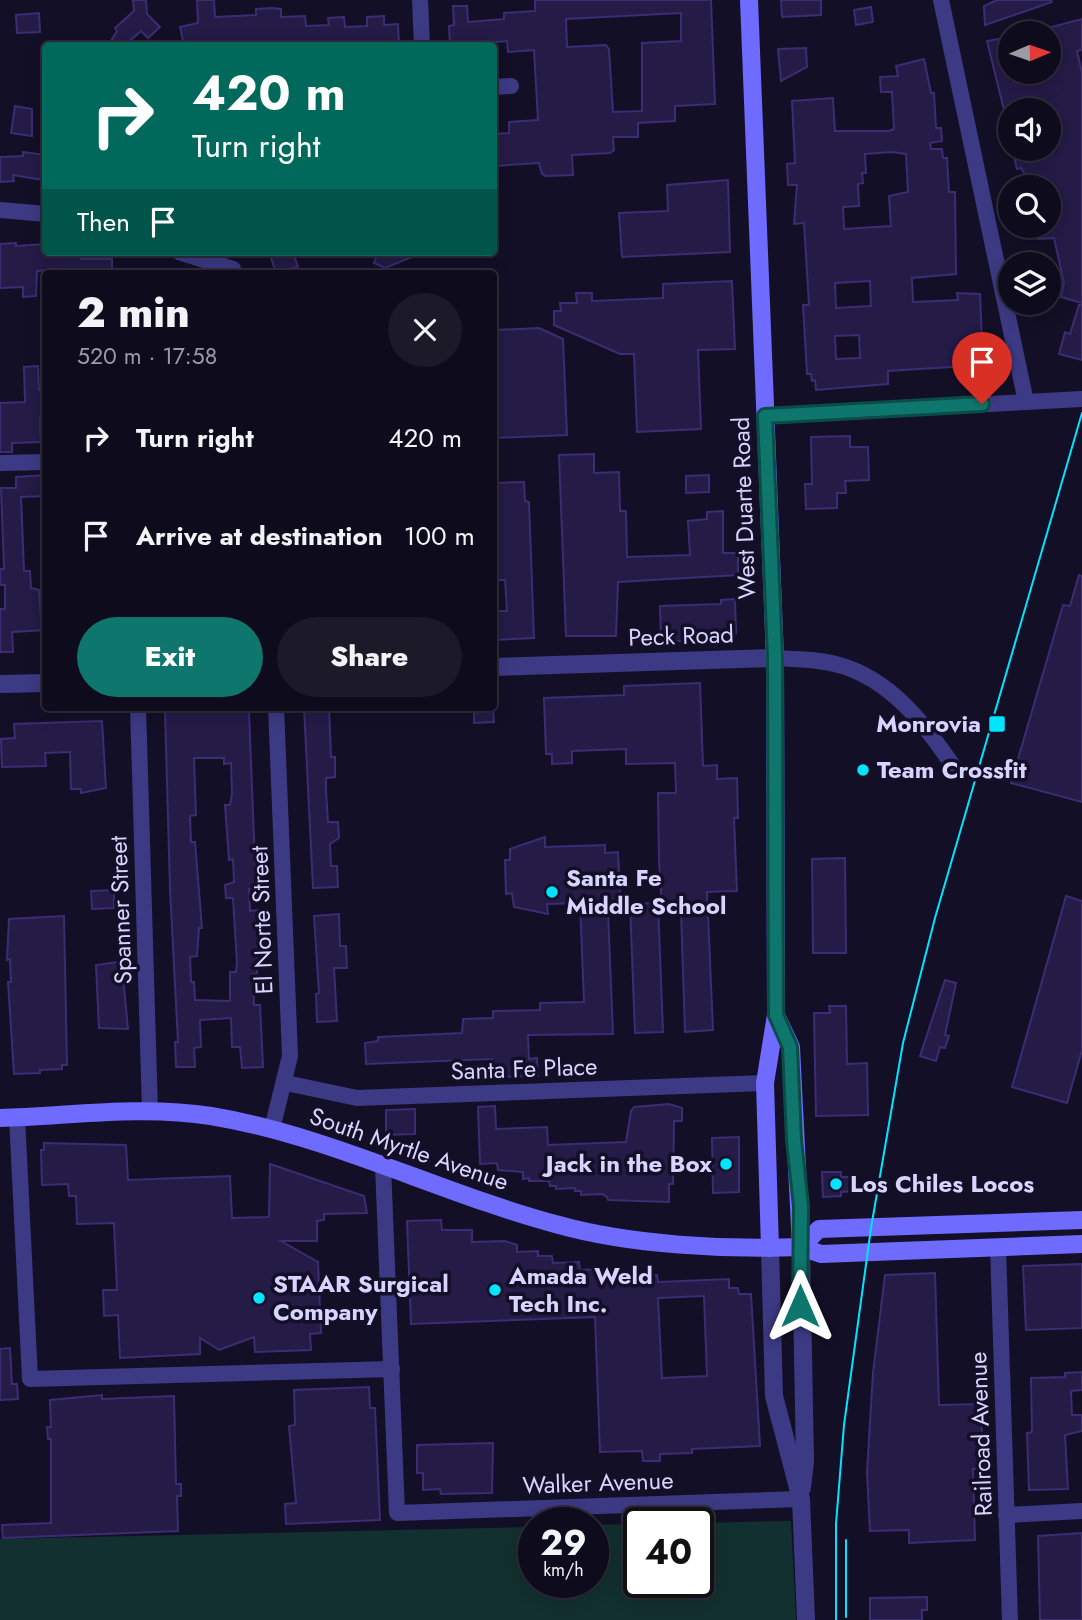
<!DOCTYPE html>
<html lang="en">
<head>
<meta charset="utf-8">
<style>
  :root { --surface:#0e0b1c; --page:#1c1929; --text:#f1f3f6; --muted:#9b9ba3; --line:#2e2b3b; --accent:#0f766e }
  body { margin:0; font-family:Jost,sans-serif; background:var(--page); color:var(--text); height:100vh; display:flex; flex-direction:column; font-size:26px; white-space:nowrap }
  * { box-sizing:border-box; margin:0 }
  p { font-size:23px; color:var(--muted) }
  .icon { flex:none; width:38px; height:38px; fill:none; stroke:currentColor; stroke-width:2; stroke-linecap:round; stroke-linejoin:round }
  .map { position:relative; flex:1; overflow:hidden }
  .side { position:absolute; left:42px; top:270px; width:455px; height:441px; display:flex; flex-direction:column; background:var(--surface); border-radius:7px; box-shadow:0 4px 18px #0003,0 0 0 2px var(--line) }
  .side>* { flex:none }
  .guide { position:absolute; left:42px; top:42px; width:455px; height:214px; border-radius:7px; box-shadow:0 4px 18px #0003,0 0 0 2px var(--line); background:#00695c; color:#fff; overflow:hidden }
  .needle { width:46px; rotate:88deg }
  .controls { position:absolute; left:998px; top:21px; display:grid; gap:14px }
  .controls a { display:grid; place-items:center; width:63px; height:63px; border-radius:50%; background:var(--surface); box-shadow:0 4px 18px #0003,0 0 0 2px var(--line); font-size:35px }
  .speed { position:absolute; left:518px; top:1507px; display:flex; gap:14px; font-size:35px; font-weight:700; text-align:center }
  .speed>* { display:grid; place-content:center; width:91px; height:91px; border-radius:50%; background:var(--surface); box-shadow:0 4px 18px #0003,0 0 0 2px var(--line); line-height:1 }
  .speed small { font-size:18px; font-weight:400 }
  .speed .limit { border:4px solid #111; border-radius:10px; background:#fff; color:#111 }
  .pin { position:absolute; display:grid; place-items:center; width:60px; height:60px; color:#fff; margin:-72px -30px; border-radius:50% 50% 50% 0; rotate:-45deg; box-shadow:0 0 7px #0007 }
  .pin .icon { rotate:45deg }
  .me { position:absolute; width:77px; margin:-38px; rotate:0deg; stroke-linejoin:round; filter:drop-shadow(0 0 5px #0008) }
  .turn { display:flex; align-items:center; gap:24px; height:147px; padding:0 35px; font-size:32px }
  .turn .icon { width:91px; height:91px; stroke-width:2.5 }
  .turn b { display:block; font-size:49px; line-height:60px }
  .then { display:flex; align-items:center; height:66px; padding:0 35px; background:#0003; gap:14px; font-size:26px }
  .round { display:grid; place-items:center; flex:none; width:74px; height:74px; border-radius:37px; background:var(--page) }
  .head { display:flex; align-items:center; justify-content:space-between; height:119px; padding:0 35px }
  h1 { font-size:42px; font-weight:800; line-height:52px }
  .cta { display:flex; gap:14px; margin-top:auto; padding:14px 35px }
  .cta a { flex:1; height:80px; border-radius:42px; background:var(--accent); color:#fff; font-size:28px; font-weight:800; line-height:80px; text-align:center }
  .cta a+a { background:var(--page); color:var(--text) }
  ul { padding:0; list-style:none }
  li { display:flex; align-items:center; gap:21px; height:98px; padding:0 35px }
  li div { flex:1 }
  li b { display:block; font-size:26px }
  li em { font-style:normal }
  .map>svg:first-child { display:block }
  .green { fill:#12302f }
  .building { fill:#241b47; stroke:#3b2d73; stroke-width:2; fill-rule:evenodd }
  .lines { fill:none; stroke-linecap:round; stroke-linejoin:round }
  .minor { stroke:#3d3a85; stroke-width:16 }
  .tertiary { stroke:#3d3a85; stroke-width:18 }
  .secondary { stroke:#6f6bff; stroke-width:18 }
  .tram { stroke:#00e5ff; stroke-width:2 }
  .route-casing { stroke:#0a4d48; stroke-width:18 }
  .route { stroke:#0f766e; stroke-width:12 }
  .poi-dot { fill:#00e5ff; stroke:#130f26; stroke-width:2.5 }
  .labels { text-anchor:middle; stroke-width:7; stroke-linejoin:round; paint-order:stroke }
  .street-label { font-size:24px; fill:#d9d4ff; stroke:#130f26 }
  .poi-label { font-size:24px; font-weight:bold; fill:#d9d4ff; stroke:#130f26; text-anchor:start }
</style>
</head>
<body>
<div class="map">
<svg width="1082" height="1620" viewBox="0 0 1082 1620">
  <rect width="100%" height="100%" fill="#130f26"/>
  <polygon class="green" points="791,1521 796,1620 0,1620 0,1539 534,1527 534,1582 593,1582 593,1525 639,1524 639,1582 698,1582 698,1523"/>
  <g class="building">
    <polygon points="133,0 146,0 147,14 160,27 148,38 141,31 124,46 108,46 117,31 115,28 134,11"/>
    <polygon points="197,0 214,0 215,17 256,15 256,9 272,8 281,9 281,17 305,16 306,26 329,25 328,18 344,17 345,27 367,26 367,17 384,16 384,25 398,24 399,46 184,46 180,27 198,23"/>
    <path d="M535,0H711L715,104L675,106V121L638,123V137H613L614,150L610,153L572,155L573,175L546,176L542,174L539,163L495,166L494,134L509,133V122L538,120L534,50L508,52L507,41L450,46L449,26L454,25L453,6H467L468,22L504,19V13L535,11ZM681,13V41L642,43V111L613,112L609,49L606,45L567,47L566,19Z"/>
    <polygon points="781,0 821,0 821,15 782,17"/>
    <polygon points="997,0 1051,0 1052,2 985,25 984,6"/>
    <polygon points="871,7 873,22 856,25 854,10"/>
    <polygon points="39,13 40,32 17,33 16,15"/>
    <polygon points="1082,19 1082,50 1077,51 1082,73 1082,303 1061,297 1064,283 1054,238 1038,239 1034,226 1048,226 1048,187 1027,187 1024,173 1021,168 1017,169 1012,149 1048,149 1048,110 1004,110 987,41 1010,37 1010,72 1053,72 1048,28"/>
    <polygon points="806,48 807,67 781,81 778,49"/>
    <path d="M924,59L931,93H934L936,128H941L942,141L930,143L931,149H942L943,158H947L949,192H955L956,274L912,278L913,302L958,300L957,293L980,294L983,365L888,371V384L816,390L815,380L812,381L811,374H807L803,305H809L804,223L794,224L797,185H788L787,164L795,163L792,101L833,98L835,131H889L894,129L892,92H881L880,77L898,76L896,66ZM891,152L906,154L908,192L889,196L891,226L844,229L843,207L859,206L858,184L863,183L862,173H866L865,154ZM870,281L871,306L836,308L835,283ZM859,335L860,358L836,359L835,336Z"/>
    <polygon points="15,106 32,109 32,136 11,133"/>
    <polygon points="23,152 46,155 43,180 13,175 14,181 0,182 0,157 23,156"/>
    <polygon points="728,180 730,252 622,257 619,213 668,211 667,185"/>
    <polygon points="16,243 16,246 46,244 46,252 80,252 81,259 112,259 112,273 73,269 37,271 36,296 23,297 23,287 0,288 0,244"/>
    <polygon points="269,252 293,252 298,267 276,273"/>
    <polygon points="378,252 419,252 419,254 385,268 374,263"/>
    <polygon points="732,281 735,349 698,350 701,429 637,432 634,354 620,354 554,325 554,311 561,311 560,303 577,303 576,293 592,293 592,301 663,298 663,284"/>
    <polygon points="1079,305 1082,305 1082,360 1059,354 1065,332 1070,334"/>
    <polygon points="539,328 563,339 567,435 494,438 494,330"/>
    <polygon points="38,366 39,390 46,390 46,418 40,418 41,442 12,443 12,452 0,452 0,403 25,402 24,367"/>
    <polygon points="850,436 850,447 868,447 869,480 845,481 846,493 837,493 837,508 806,509 805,484 812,484 811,437"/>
    <polygon points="594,454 594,473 619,472 620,511 626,511 627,557 690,555 688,521 707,519 707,512 723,511 723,553 738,553 738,575 618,582 616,636 566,636 559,455"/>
    <polygon points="46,475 46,496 21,497 24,571 30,571 31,588 39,590 41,618 46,618 46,630 12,632 13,652 0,652 0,609 5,609 5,585 0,585 0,569 4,569 1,488 16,488 16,477"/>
    <polygon points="709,475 709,492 686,493 686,476"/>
    <polygon points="524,482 525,501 529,502 534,638 494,640 494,611 507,611 505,580 494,580 494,483"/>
    <polygon points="1079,575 1082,576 1082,802 1011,783 1063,605 1070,606"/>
    <polygon points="735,599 736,633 723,633 723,640 720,641 661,641 660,606 721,604 721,600"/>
    <polygon points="700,683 703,766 717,765 717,779 737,778 738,818 734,818 737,891 707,892 713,1030 685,1032 681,912 662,910 659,861 658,793 676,793 675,763 626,764 626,749 572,751 572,763 552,764 552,754 546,754 544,698 624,695 624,686"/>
    <path d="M246,707L249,712L256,889H249L250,911L257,910L258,934L257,974H253L254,1005H260L263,1067L242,1068L240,1047H232L231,1018L200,1020L201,1047L194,1048L195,1067H176L175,1042H178L170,889L165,711ZM194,758H224V764L231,763L232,794L230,805H225L229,860L233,859L234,882L225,885L226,898H233L237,963L236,972H230V1001L195,1000L194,982H191L190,957L197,956L199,928H202L195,842H191L190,816L196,815Z"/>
    <polygon points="304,707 329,707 331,757 335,757 335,777 326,778 326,790 328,822 338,822 339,838 330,844 331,866 337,866 338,887 313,888"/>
    <polygon points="474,707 493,707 494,722 474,723"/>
    <polygon points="102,721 106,788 81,793 81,789 71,789 70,752 45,753 46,766 2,767 1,739 15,738 14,724"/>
    <polygon points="545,837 545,847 605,845 605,853 618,852 621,911 608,912 613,1034 528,1035 529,1059 537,1058 538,1076 493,1077 492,1059 366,1064 365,1043 378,1041 378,1037 462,1033 463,1019 493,1018 493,1011 540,1010 540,1003 584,1002 580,903 547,904 548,914 514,907 512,893 506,894 505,860 510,860 510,849"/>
    <polygon points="845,858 846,953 813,953 812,859"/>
    <polygon points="114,890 114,908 92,909 91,891"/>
    <polygon points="1066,896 1082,901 1082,1050 1067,1103 1012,1087"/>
    <polygon points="658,903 663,1032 635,1033 630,904"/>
    <polygon points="339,914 340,946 346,946 347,968 334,968 337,1021 317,1022 316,994 319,993 314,916"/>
    <polygon points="64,916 67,1065 62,1065 62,1069 40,1070 40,1073 14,1074 8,982 11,982 10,959 7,960 9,919"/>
    <polygon points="125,961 126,976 123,976 128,1029 99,1028 96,965"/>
    <polygon points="945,980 956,983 945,1035 949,1036 945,1048 940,1047 936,1061 920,1056"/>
    <polygon points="829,1006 846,1006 847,1064 867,1063 868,1115 816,1116 814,1013 830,1013"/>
    <polygon points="669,1104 682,1108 682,1121 674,1121 673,1184 669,1184 669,1202 608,1200 607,1197 602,1194 581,1195 581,1191 575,1191 575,1188 556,1189 556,1186 550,1186 549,1181 529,1181 529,1178 523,1179 523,1172 498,1170 497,1163 480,1164 478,1107 495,1106 496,1129 547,1127 548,1145 626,1142 631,1111 634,1107"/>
    <polygon points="415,1109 415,1134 386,1135 386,1110"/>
    <polygon points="739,1137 739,1192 713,1193 712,1138"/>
    <polygon points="44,1143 126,1145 128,1180 230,1176 232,1218 269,1217 270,1164 364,1196 367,1213 324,1214 324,1220 317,1221 317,1241 281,1241 318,1262 321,1333 310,1334 311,1350 255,1352 254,1337 219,1350 200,1338 200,1354 120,1358 118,1315 104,1316 103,1290 117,1290 114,1223 77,1224 76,1196 69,1196 68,1184 42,1185 41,1150 44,1150"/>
    <polygon points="822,1172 841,1172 841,1177 852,1177 853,1191 841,1192 841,1196 823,1197"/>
    <path d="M441,1220L442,1230H472V1242L505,1241L517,1245V1252L538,1251V1256H552L553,1263L579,1262L580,1270L618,1268L619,1276L657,1275L658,1282L729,1279V1288H738L739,1294H751L760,1446L692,1449V1453L660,1454V1461H643L642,1451L600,1452L595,1317L411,1324L407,1221ZM704,1296L707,1376L662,1378L658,1298Z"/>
    <polygon points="1082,1264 1082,1328 1026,1330 1023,1266"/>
    <polygon points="935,1273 939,1405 981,1404 983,1468 973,1469 975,1540 909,1543 909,1530 870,1531 867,1472 873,1373 885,1275"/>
    <polygon points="10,1348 12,1384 17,1384 18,1399 0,1400 0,1349"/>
    <polygon points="1082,1372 1082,1390 1071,1391 1072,1415 1082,1415 1082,1431 1065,1435 1068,1489 1029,1490 1027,1433 1032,1432 1031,1378 1065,1377 1065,1373"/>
    <polygon points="369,1387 370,1408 375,1408 380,1520 286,1524 285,1504 296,1503 289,1426 295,1425 294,1390"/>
    <polygon points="102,1395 102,1399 174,1396 176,1484 181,1484 181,1496 177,1496 178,1531 3,1538 2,1525 51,1523 51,1439 48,1439 47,1427 51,1427 50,1400"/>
    <polygon points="493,1443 492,1493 441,1494 440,1489 423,1490 423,1473 417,1473 417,1445"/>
    <polygon points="1082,1533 1082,1620 1040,1620 1038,1536"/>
    <polygon points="927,1597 927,1610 922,1610 922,1620 870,1620 870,1598"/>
  </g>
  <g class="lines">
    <g class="minor">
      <polyline points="420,0 422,46"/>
      <polyline points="941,0 1026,402"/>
      <polyline points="494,87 511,86"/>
      <polyline points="0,210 46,214"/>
      <polyline points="179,252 233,269"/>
      <polyline points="765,416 1082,399"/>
      <polyline points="0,463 46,462"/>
      <path d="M775,658C796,659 818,659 839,665C890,679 925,724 953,766"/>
      <polyline points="138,707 150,1111"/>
      <polyline points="286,1083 357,1098 765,1083"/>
      <polyline points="17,1117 30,1379 392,1369"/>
      <polyline points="272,1129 290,1056 276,707"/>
      <polyline points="383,1166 397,1513 801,1499"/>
      <polyline points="998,1247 1010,1620"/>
      <polyline points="1006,1515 1082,1511"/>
    </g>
    <g class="tertiary">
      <polyline points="494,667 775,658"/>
      <polyline points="0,684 46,683"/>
      <polyline points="801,1247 805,1461 802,1488"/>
      <polyline points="770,1248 774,1396 801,1499 806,1620"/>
    </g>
    <g class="secondary">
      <polyline points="749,0 775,658 776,1015 765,1083 770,1248"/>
      <polyline points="776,1015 791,1047 801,1247"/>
      <path d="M0,1118C70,1116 141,1105 211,1116C331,1136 442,1194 559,1225C631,1245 726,1250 801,1247L821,1254L1082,1244"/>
      <polyline points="801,1247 819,1229 1082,1220"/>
    </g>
    <g class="tram">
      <polyline points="846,1540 846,1617"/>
      <polyline points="836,1620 836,1524 844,1425 871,1228 903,1043 935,918 1082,413"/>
    </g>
  </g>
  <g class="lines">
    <g class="route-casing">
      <polyline id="route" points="800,1306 801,1206 794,1140 790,1047 776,1015 775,657 765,416 982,404"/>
    </g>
    <use href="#route" class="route"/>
  </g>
  <g class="poi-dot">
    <rect x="988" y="715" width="18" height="18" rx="3.5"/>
    <circle cx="863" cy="770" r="7"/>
    <circle cx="552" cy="892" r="7"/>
    <circle cx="726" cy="1164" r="7"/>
    <circle cx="836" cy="1184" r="7"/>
    <circle cx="495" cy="1290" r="7"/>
    <circle cx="259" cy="1298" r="7"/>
  </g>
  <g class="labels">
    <g class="street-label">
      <text transform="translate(744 508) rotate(-92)" y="8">West Duarte Road</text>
      <text transform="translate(681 636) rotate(-2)" y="8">Peck Road</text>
      <text transform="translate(121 910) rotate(-92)" y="8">Spanner Street</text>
      <text transform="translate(262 920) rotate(-92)" y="8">El Norte Street</text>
      <text transform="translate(524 1069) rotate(-2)" y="8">Santa Fe Place</text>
      <text transform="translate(409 1149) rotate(19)" y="8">South Myrtle Avenue</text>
      <text transform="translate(981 1434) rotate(-92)" y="8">Railroad Avenue</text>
      <text transform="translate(598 1483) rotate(-2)" y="8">Walker Avenue</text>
    </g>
    <g class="poi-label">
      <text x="981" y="732" text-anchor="end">Monrovia</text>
      <text x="877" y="778">Team Crossfit</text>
      <text x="566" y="886">Santa Fe<tspan x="566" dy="28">Middle School</tspan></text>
      <text x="712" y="1172" text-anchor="end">Jack in the Box</text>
      <text x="850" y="1192">Los Chiles Locos</text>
      <text x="509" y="1284">Amada Weld<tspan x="509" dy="28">Tech Inc.</tspan></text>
      <text x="273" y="1292">STAAR Surgical<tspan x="273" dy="28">Company</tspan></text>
    </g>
  </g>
</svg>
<div class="controls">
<a><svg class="needle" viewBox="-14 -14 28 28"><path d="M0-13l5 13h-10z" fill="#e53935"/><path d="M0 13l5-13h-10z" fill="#9b9ba3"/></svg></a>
<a><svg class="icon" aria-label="sound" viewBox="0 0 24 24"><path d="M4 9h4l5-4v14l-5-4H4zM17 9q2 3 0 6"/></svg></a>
<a><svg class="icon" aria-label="search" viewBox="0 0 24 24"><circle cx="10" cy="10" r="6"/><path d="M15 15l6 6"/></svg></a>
<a><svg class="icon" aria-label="layers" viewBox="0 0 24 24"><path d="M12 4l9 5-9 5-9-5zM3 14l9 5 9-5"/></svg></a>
</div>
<div class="speed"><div>29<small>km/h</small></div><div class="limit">40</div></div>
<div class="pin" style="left:982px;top:404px;background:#d93025"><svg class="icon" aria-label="arrive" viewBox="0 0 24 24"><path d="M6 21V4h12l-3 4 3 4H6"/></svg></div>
<svg class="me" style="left:800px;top:1306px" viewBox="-20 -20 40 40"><path d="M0-17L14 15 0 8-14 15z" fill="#0f766e" stroke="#fff" stroke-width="4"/></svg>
<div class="guide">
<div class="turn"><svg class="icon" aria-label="right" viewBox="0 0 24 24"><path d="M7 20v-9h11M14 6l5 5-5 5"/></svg><div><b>420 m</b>Turn right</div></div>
<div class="then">Then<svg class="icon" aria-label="arrive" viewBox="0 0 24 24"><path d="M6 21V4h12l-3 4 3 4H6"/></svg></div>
</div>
<section class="side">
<div class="head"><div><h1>2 min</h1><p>520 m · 17:58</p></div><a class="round"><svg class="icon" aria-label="close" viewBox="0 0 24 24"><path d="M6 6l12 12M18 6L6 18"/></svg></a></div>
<ul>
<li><svg class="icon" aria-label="right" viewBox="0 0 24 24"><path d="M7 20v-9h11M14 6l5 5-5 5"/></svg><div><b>Turn right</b></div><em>420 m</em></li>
<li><svg class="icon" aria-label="arrive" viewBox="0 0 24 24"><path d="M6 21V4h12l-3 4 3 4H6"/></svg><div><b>Arrive at destination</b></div><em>100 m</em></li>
</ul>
<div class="cta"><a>Exit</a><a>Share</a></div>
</section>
</div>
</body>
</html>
